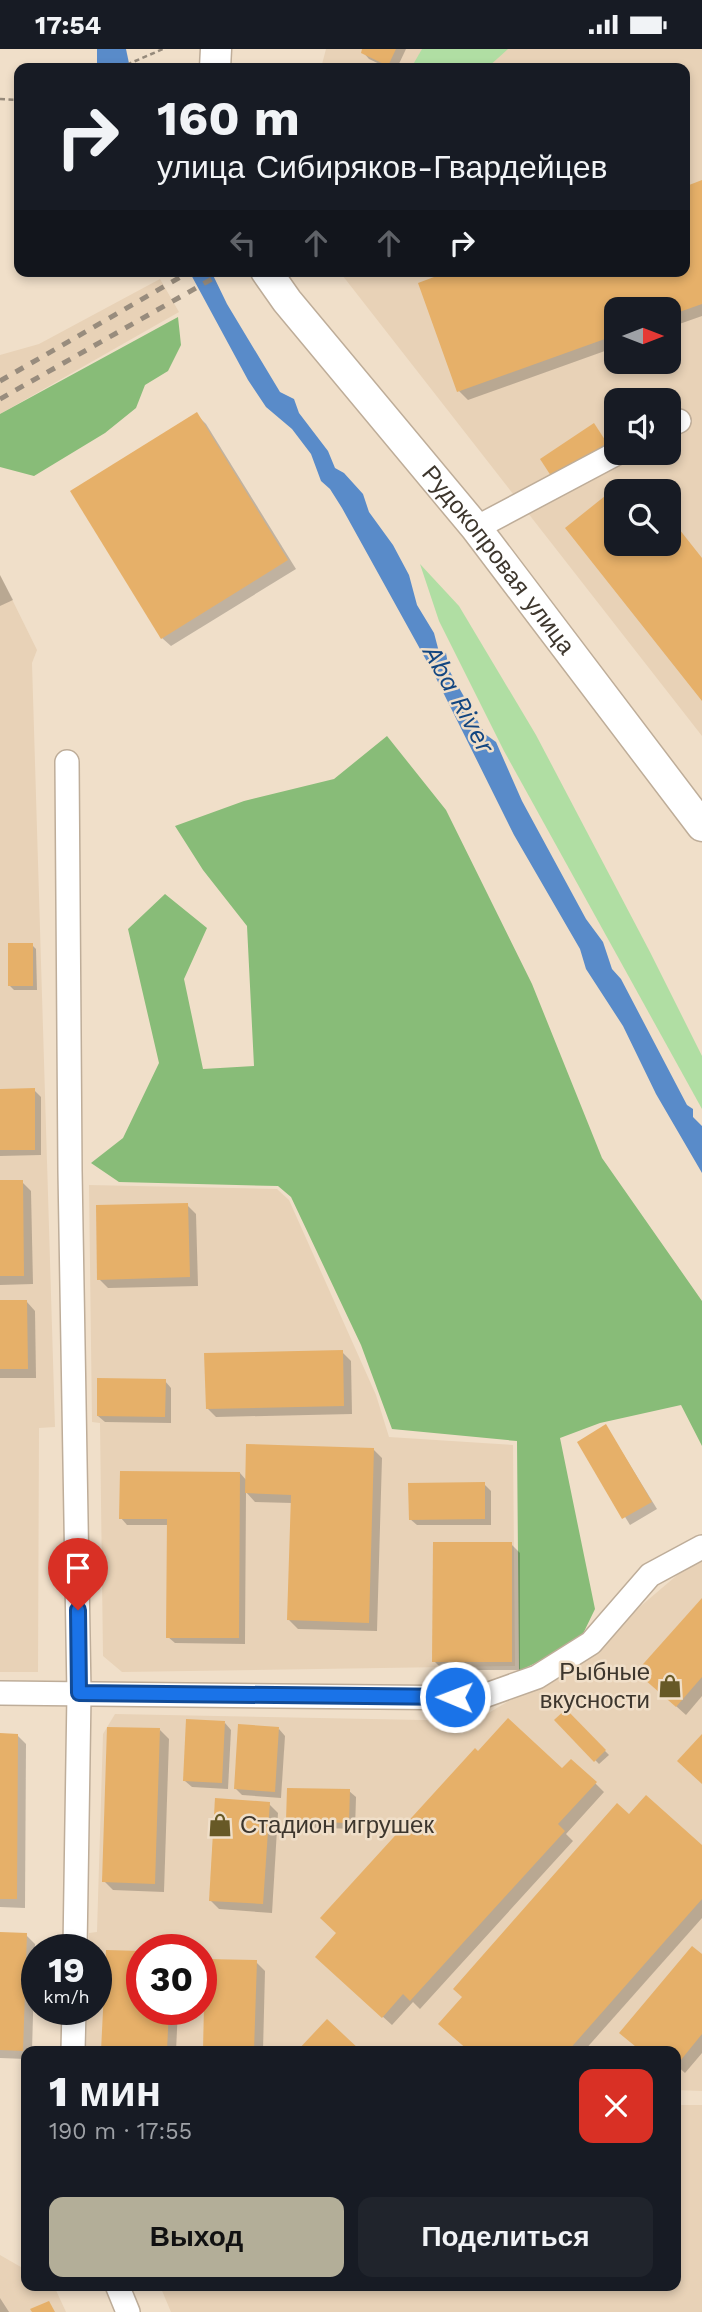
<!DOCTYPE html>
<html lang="ru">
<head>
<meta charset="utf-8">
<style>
  :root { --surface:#171b24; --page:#20242c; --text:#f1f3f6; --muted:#9ea1a6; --accent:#b3ae98 }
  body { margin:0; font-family:"Work Sans",sans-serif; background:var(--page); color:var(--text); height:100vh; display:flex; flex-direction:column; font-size:26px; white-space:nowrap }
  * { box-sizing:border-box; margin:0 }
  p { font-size:23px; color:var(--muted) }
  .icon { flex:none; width:38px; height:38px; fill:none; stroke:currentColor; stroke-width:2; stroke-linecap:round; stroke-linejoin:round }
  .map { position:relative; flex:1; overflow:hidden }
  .panel { position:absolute; left:21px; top:1997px; width:660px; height:245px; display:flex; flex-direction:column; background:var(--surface); border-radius:14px; box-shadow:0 4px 10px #0003 }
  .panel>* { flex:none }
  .guide { position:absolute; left:14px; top:14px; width:676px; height:214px; border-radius:14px; box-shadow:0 4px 10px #0003; background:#171b24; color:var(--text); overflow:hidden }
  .needle { width:46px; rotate:90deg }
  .controls { position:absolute; left:604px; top:248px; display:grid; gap:14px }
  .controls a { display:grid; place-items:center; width:77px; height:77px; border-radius:14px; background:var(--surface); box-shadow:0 4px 10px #0003; font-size:35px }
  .speed { position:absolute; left:21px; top:1885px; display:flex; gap:14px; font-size:35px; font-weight:700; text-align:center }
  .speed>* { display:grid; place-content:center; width:91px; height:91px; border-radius:50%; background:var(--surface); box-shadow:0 4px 10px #0003; line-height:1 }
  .speed small { font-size:18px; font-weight:400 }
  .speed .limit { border:10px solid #d22; background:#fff; color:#111 }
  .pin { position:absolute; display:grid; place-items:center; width:60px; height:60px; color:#fff; margin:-72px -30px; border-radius:50% 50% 50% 0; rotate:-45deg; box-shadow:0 0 7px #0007 }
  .pin .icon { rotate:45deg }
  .me { position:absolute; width:77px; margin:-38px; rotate:271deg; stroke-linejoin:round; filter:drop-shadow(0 0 5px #0008) }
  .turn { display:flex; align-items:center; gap:24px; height:147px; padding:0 28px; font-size:32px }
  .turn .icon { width:91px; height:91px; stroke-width:2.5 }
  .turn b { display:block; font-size:49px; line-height:60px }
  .lanes { display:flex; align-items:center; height:66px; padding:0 28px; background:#0003; justify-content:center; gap:35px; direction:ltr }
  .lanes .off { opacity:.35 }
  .round { display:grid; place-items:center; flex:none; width:74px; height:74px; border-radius:14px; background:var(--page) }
  .overview { display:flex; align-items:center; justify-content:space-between; height:119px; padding:0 28px }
  h1 { font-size:42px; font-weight:800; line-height:52px }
  .primary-button { display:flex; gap:14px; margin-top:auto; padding:14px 28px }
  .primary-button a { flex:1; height:80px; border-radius:14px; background:var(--accent); color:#111; font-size:28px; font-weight:800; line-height:80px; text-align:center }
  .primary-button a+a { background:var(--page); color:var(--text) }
  .status { display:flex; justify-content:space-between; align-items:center; height:49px; padding:0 35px; background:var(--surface); direction:ltr }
  .status svg { height:19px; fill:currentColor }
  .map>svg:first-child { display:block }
  .built { fill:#e8d2b7; fill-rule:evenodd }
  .green { fill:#b0dea3 }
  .forest { fill:#88bc78 }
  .water { fill:#598bc9 }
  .shadow { fill:#0003 }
  .building { fill:#e6b069 }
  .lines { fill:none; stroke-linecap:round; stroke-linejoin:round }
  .minor-casing { stroke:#bead99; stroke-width:26 }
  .major-casing { stroke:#bead99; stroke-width:33 }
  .path { stroke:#95897a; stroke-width:2.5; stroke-dasharray:5 3.5; stroke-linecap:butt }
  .minor { stroke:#fff; stroke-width:23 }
  .major { stroke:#fff; stroke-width:30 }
  .rail { stroke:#988c7d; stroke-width:5; stroke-dasharray:9 9; stroke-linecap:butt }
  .route-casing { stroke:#114b97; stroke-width:18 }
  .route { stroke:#1a73e8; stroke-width:12 }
  .labels { text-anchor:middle; stroke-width:5; stroke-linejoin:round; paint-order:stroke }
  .street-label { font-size:24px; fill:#3d362d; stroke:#f0dfc9 }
  .poi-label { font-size:24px; fill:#3d362d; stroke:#f0dfc9; text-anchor:end }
  .water-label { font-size:26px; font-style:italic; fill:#134680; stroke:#f0dfc9 }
</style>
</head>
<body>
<div class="status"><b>17:54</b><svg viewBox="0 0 49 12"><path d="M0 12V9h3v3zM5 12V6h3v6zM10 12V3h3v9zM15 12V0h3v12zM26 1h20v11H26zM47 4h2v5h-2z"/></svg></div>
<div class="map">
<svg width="702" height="2263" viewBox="0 0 702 2263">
  <rect width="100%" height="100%" fill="#f0dfc9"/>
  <g class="built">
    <path d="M326,0H702V687L339,222H684V19H321ZM616,261H668V313H616ZM616,352H668V404H616ZM616,443H668V495H616Z"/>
    <polygon points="160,230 179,263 0,365 0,306 39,295"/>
    <polygon points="0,526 37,601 32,614 55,1378 39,1379 38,1623 0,1623"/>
    <polygon points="89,1136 277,1140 289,1151 376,1346 389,1388 513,1396 515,1617 122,1623 103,1607 100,1374 92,1373"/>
    <path d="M702,1505V2042L676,2041V2002H86L87,1960H96V1900H89V1884L97,1883L103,1685L115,1665L475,1672L576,1612ZM142,1900H201V1960H142Z"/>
    <polygon points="676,2056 702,2056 702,2263 171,2263 160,2237 676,2236"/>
    <polygon points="0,2206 26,2221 26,2236 54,2237 66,2263 0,2263"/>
  </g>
  <g class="green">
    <polygon points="422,0 508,0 487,19 411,19"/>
    <polygon points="420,515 459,557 536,686 650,903 702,1007 702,1060 504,702 439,572"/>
  </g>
  <g class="forest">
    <polygon points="178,268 181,296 168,322 145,336 136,359 105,384 34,427 0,418 0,365"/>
    <polygon points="387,687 446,761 532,935 602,1109 702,1252 702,1397 681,1356 600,1374 560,1389 595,1560 579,1593 519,1622 517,1392 392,1380 361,1296 291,1148 278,1137 119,1133 91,1114 123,1089 159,1014 128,880 165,845 207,879 184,930 203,1020 254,1017 247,877 203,821 175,777 244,752 334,730"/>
  </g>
  <g class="water">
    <polygon points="97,0 126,0 130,19 97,17"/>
    <polygon points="189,222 211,222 227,255 280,343 294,350 299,364 328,402 335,419 344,424 363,445 369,463 393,496 409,526 417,556 434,584 439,603 446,604 449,621 485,685 496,693 522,752 586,870 603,893 612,920 621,930 687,1056 693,1060 693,1068 702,1077 702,1124 656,1045 623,977 586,920 580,900 514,786 435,627 342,459 330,440 321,432 311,405 292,380 266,358 248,331"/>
  </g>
  <g class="shadow">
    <polygon points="364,0 406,0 397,19 388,19 369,10 363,3"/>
    <polygon points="702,133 702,267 668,279 668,261 616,261 616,298 468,351 459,342 684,222"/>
    <polygon points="197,366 206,375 296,520 171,597 162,589"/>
    <polygon points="593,376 612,401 561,435"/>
    <polygon points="642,435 650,443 633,443"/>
    <polygon points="0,526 13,551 0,557"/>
    <polygon points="32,896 36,900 37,941 14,941 10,937"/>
    <polygon points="0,1041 34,1041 41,1048 41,1106 0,1107"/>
    <polygon points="0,1133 22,1133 31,1142 33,1235 0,1236"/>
    <polygon points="187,1156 196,1165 198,1237 108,1239 99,1230"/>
    <polygon points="0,1253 27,1253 35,1262 36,1329 0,1329"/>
    <polygon points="342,1303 351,1312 352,1365 216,1368 207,1359"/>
    <polygon points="165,1332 171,1339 171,1374 105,1373 98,1367"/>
    <polygon points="606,1377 657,1460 630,1476 579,1393"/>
    <polygon points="373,1400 382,1409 377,1582 298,1580 289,1571 292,1454 255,1453 246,1443 245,1595 175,1594 168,1588 169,1476 127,1476 121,1469 240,1424 247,1432"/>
    <polygon points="484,1435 491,1442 491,1476 417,1476 410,1470"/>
    <polygon points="511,1495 520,1504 520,1621 443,1621 434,1612"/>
    <polygon points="702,1551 702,1647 686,1666 648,1632"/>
    <polygon points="566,1662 609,1706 599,1715 557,1671"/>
    <polygon points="225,1674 231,1681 228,1740 192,1738 185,1732"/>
    <polygon points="279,1680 285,1687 281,1749 242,1746 235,1739"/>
    <polygon points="160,1681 169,1690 164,1843 113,1841 104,1832"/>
    <polygon points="0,1686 17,1686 26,1695 25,1859 0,1858"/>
    <polygon points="478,1704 563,1722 595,1734 604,1743 566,1785 573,1792 420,1960 413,1953 392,1976 326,1916 338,1884"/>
    <polygon points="349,1742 356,1748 355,1780 295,1778 288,1772"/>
    <polygon points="269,1755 278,1764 272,1864 219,1860 210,1851"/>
    <polygon points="629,1767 702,1799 702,1869 584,2002 470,2002 464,1949"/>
    <polygon points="0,1885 26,1886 35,1895 32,2002 26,2002 26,2010 0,2009"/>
    <polygon points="702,1908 702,2004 685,2024 676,2016 676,2002 641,2002"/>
    <polygon points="256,1913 265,1922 263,2002 205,2002"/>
    <polygon points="142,1960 178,1960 176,2002 103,2002"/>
    <polygon points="0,2249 9,2263 0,2263"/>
  </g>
  <g class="building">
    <polygon points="362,0 396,0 388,17 361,4"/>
    <polygon points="702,131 702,255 668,267 668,261 616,261 616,286 457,343 418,234 450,222 684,222 684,138"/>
    <polygon points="197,363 288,511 161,590 70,442"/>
    <polygon points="594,374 607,394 553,430 540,410"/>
    <polygon points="620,435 626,443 616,443 616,495 668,495 668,466 702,509 702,652 565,479"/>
    <rect x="8" y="894" width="25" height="43"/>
    <polygon points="35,1039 35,1101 0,1101 0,1040"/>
    <polygon points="0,1131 23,1131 24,1227 0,1227"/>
    <polygon points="188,1154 190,1228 97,1231 96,1156"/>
    <polygon points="0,1251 27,1251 28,1320 0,1320"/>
    <polygon points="343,1301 344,1357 206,1360 204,1304"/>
    <polygon points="97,1329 166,1330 165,1368 97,1367"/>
    <polygon points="606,1375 652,1453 622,1470 577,1393"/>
    <polygon points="246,1395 374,1399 369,1574 287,1571 291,1446 245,1444"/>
    <polygon points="120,1422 240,1423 239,1589 166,1589 167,1470 119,1470"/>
    <polygon points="485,1433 485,1470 409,1471 408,1434"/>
    <polygon points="433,1493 512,1493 512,1613 432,1613"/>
    <polygon points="702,1549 702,1628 676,1658 636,1623"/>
    <polygon points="566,1660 606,1701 594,1713 554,1671"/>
    <polygon points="508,1669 562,1719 571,1710 597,1733 558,1775 565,1782 410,1952 403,1945 382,1969 315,1908 336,1884 320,1869 475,1699 478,1702"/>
    <polygon points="186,1670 225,1672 222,1734 183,1732"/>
    <polygon points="238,1675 279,1678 275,1743 234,1740"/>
    <polygon points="107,1678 160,1679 155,1835 102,1833"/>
    <polygon points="0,1684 18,1685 17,1850 0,1850"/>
    <polygon points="702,1685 702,1735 677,1712"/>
    <polygon points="287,1739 350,1740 349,1774 286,1772"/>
    <polygon points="646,1746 702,1796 702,1850 568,2002 469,2002 438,1975 462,1948 453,1940 617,1754 629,1765"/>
    <polygon points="215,1749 270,1753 263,1855 209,1852"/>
    <polygon points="0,1883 27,1884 23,2002 0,2001"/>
    <polygon points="692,1897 702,1905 702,1985 676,2017 676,2002 641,2002 619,1984"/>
    <polygon points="106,1901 142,1902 142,1960 169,1960 167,2002 101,2002"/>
    <polygon points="205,1910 257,1911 254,2002 203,2002"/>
    <polygon points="327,1970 361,2002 297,2002"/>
    <polygon points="49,2252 55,2263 32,2263 30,2260"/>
  </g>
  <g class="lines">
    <g class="minor-casing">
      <g id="minor">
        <polyline points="668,377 679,372"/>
        <polyline points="476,479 617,404"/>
        <polyline points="67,713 70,1122 79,1645 75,1900"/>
        <polyline points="0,1644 478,1649 537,1628 591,1594 650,1526 702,1498"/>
        <polyline points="73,2002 74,1960"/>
        <polyline points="117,2236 128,2263"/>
      </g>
    </g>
    <g class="major-casing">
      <g id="major">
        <polyline points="215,19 216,0"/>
        <path id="s1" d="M266,222L287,252L476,479L702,777"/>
      </g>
    </g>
    <g class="path">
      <polyline points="119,19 163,0"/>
      <polyline points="0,50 19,51"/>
    </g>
    <use href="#minor" class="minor"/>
    <use href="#major" class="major"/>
    <g class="rail">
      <polyline points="0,332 191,222"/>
      <polyline points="0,350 226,222"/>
    </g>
  </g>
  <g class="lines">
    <g class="route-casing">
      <polyline id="route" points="78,1561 79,1644 455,1648"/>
    </g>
    <use href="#route" class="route"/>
  </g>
  <defs>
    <g id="shop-bare" transform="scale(1.89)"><path d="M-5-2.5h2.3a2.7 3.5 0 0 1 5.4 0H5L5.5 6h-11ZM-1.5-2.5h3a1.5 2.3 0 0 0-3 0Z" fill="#675926" stroke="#f0dfc9" stroke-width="2.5" paint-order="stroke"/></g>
  </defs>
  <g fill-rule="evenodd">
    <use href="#shop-bare" x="670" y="1637"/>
    <use href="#shop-bare" x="220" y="1776"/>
  </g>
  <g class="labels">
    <g class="street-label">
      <text dy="8" stroke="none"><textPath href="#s1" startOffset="371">Рудокопровая улица</textPath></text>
    </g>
    <g class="poi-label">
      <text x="650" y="1631">Рыбные<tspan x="650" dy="28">вкусности</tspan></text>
      <text x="240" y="1784" text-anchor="start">Стадион игрушек</text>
    </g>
    <g class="water-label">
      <text transform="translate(459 650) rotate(61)" y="9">Aba River</text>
    </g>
  </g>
</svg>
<div class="controls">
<a><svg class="needle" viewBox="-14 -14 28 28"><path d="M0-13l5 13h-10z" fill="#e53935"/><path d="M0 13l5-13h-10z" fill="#9ea1a6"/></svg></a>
<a><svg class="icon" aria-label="sound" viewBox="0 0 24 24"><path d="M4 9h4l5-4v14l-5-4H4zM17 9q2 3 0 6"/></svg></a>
<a><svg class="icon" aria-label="search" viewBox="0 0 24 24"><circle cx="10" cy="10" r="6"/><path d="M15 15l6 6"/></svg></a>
</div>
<div class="speed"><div>19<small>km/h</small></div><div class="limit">30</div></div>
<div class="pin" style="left:78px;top:1561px;background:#d93025"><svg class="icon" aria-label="arrive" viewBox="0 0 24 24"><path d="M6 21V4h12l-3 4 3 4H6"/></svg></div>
<svg class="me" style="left:455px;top:1648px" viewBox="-20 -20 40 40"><circle r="17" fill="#1a73e8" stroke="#fff" stroke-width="3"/><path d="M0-11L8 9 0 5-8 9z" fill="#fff"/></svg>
<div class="guide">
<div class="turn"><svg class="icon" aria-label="right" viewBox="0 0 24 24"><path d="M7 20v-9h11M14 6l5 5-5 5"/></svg><div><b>160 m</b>улица Сибиряков-Гвардейцев</div></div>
<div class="lanes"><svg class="icon off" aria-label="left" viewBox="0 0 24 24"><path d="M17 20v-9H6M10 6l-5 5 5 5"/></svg><svg class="icon off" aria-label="ahead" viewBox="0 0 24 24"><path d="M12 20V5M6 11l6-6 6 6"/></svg><svg class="icon off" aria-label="ahead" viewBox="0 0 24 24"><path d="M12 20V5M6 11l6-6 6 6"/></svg><svg class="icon" aria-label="right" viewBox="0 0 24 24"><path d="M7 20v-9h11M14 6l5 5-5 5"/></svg></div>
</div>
<section class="panel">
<div class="overview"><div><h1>1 мин</h1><p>190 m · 17:55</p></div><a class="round" style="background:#d93025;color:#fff"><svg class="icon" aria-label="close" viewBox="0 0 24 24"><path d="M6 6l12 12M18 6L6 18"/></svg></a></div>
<div class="primary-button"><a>Выход</a><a>Поделиться</a></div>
</section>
</div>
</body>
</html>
